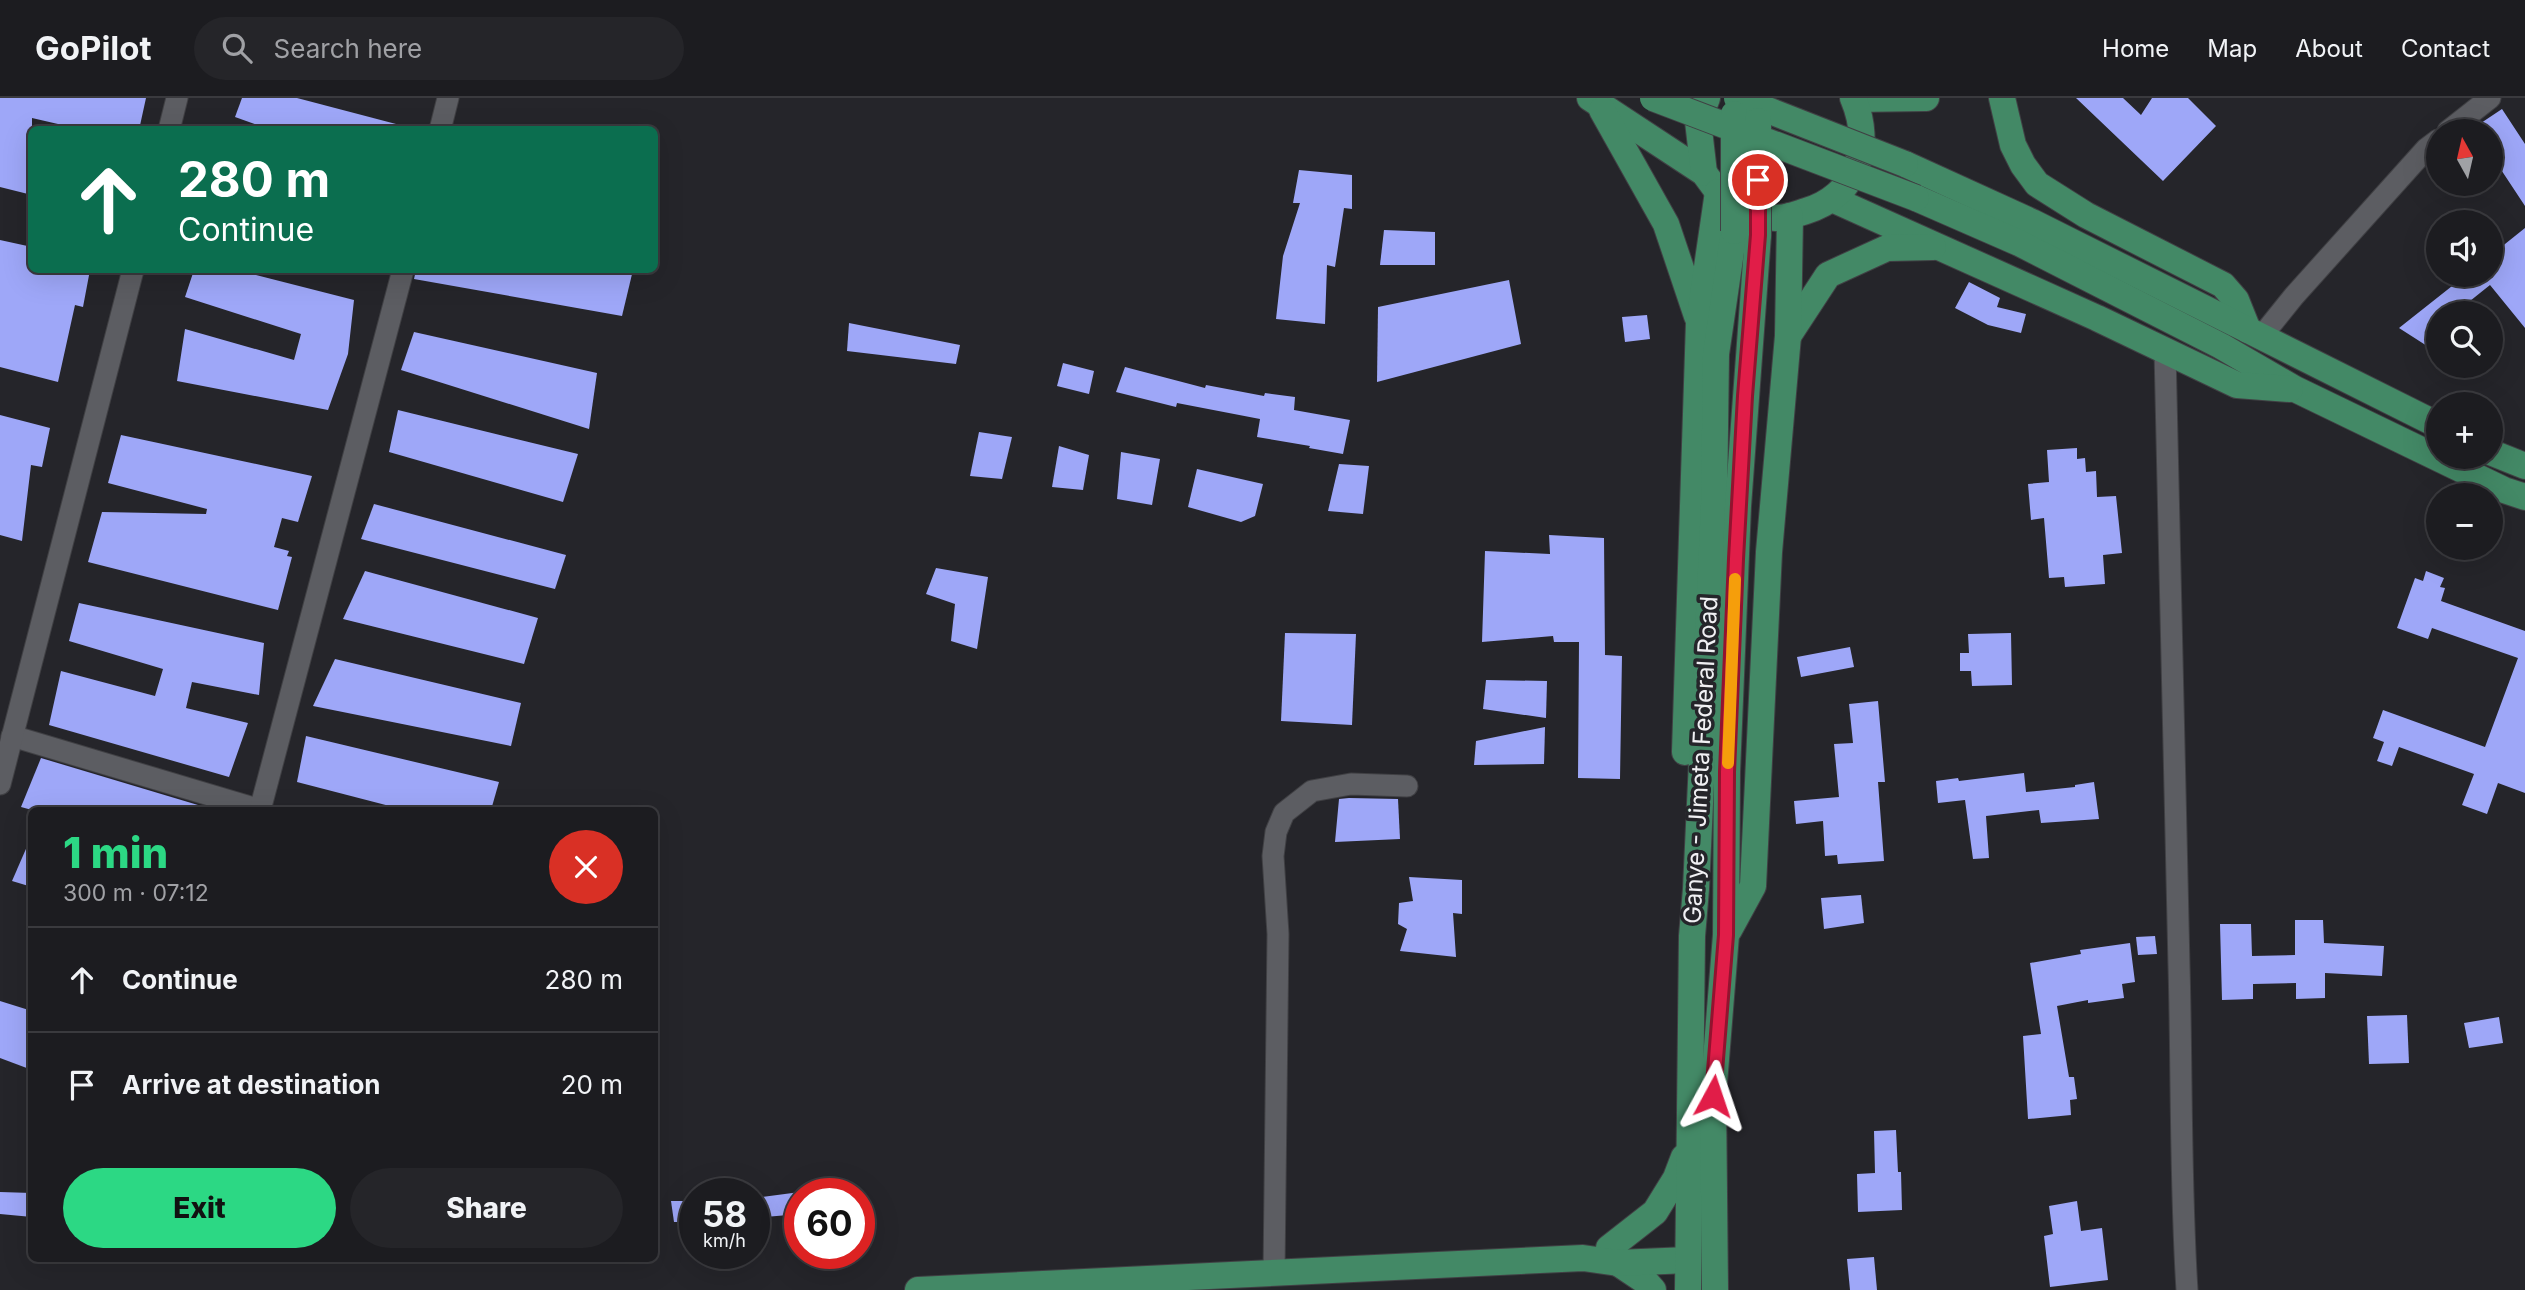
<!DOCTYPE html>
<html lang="en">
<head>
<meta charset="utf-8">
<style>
  :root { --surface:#1c1c20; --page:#252529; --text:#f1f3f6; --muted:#a0a1a5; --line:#3a3a3e; --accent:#2cd884 }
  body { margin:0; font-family:Inter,sans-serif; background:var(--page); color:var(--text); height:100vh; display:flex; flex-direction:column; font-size:26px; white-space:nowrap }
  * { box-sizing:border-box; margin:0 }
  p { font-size:23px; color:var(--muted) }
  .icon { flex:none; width:38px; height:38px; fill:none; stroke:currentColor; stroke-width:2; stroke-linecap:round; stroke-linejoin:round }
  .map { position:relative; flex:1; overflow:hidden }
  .sheet { position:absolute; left:28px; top:709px; width:630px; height:455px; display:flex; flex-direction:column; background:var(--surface); border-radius:10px; box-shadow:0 7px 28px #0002,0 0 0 2px var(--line) }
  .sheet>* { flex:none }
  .top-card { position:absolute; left:28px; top:28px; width:630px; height:147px; border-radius:10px; box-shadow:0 7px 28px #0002,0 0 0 2px var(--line); background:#0b6e4f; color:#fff; overflow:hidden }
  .needle { width:46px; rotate:352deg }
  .buttons { position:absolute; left:2426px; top:21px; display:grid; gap:14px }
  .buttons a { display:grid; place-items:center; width:77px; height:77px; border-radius:50%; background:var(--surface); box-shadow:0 7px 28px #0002,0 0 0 2px var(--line); font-size:35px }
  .speed { position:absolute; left:679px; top:1080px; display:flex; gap:14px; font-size:35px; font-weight:700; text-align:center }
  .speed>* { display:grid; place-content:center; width:91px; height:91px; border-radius:50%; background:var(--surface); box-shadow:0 7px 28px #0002,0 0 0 2px var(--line); line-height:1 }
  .speed small { font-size:18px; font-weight:400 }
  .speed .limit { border:10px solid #d22; background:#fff; color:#111 }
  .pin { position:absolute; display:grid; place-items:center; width:60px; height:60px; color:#fff; margin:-30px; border:4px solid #fff; border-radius:50%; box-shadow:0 2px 7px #0007 }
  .me { position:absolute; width:77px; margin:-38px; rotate:5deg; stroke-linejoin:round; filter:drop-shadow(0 0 5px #0008) }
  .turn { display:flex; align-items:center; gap:24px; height:147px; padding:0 35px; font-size:32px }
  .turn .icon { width:91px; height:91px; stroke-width:2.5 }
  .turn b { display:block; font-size:49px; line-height:60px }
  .round { display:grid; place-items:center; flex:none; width:74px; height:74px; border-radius:37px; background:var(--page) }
  .overview { display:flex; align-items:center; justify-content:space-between; height:119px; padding:0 35px }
  h1 { font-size:42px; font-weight:800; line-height:52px; color:var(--accent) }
  .cta { display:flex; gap:14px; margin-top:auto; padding:14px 35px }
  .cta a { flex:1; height:80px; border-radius:42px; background:var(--accent); color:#111; font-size:28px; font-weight:800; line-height:80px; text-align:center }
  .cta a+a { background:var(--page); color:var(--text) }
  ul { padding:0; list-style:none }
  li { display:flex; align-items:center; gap:21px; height:105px; padding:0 35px; border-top:2px solid var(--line) }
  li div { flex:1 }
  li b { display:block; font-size:26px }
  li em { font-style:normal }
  header { display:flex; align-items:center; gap:42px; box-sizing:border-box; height:98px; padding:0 35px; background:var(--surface); border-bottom:2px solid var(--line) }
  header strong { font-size:33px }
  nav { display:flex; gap:38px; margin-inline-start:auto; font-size:24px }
  .search { width:490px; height:63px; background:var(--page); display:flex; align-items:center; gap:18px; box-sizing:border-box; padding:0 24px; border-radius:38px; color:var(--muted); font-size:26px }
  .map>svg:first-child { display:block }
  .building { fill:#9ea7f8 }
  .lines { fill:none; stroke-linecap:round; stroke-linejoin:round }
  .minor-casing { stroke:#404044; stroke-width:23 }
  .major-casing { stroke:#404044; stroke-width:28 }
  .minor { stroke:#5c5d62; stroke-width:21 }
  .major { stroke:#438966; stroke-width:26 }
  .major-bridge-casing { stroke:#404044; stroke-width:28; stroke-linecap:butt }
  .major-bridge { stroke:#438966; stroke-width:26 }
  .route-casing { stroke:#92132f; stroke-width:18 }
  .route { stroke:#e11d48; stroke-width:12 }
  .slow { stroke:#f59e0b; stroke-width:12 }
  .labels { text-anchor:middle; stroke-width:7; stroke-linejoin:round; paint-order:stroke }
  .street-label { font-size:24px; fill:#f0f0f3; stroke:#25252a }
</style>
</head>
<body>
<header>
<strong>GoPilot</strong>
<div class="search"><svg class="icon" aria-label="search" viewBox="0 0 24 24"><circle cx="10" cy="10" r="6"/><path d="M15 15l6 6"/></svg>Search here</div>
<nav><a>Home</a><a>Map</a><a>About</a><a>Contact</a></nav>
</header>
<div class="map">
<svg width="2525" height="1192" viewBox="0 0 2525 1192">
  <rect width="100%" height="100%" fill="#25252a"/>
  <g class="building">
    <polygon points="0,0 146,0 139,32 84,32 32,20 32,97 0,89"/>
    <polygon points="242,0 297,0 396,26 395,32 272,32 235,19"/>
    <polygon points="2076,0 2123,0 2141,17 2152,0 2188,0 2216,28 2163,83"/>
    <polygon points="2502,11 2525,46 2525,108 2490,55 2490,33 2469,33"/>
    <polygon points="1299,72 1352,77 1352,111 1344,110 1335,169 1327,167 1325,226 1276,221 1283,158 1300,105 1293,105"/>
    <polygon points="2525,130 2525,230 2490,187 2455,215 2438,215 2438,255 2399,230 2466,177 2490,177 2490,158"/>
    <polygon points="1384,132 1435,134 1435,167 1380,167"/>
    <polygon points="0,142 32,149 32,172 90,172 83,209 75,207 58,284 0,269"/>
    <polygon points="194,172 236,172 354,202 348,256 328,312 177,283 185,231 294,262 301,236 185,199"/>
    <polygon points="416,172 633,172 622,218 414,181"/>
    <polygon points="1509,182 1521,246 1377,284 1378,209"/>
    <polygon points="1969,184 2000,200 1997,209 2026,216 2021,235 1988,227 1955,210"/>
    <polygon points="1647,217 1650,241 1625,244 1622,219"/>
    <polygon points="849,225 960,247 956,266 847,253"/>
    <polygon points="414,234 597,275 589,331 401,272"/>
    <polygon points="1063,265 1094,273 1089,296 1057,288"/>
    <polygon points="1125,269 1205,290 1206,287 1264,298 1265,295 1295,299 1294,312 1350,322 1343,356 1309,350 1310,348 1257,339 1260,321 1177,305 1176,309 1116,294"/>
    <polygon points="398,312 578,356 563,404 389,354"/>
    <polygon points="0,317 50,330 42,369 31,367 22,443 0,437"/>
    <polygon points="979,334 1012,339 1002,381 970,378"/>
    <polygon points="121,337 312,378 298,424 282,420 274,449 289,453 287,458 292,459 278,512 88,464 102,414 206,416 207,411 108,385"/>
    <polygon points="1059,348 1089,357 1083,392 1052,389"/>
    <polygon points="2077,350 2077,361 2085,360 2086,374 2096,373 2097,399 2116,398 2122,455 2103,457 2105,486 2065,489 2064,479 2049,480 2044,420 2031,422 2028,386 2049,384 2047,352"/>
    <polygon points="1121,354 1160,361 1152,407 1117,401"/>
    <polygon points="1339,366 1369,368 1363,416 1328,413"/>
    <polygon points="1197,371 1263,386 1255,418 1241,424 1188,409"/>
    <polygon points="374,406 566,457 555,491 361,441"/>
    <polygon points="1549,437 1604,440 1605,557 1622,558 1620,681 1578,680 1579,544 1554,544 1553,538 1482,544 1485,453 1550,456"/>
    <polygon points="936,470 988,479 977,551 951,543 955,506 926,496"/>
    <polygon points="365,473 538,520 524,566 343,521"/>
    <polygon points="2426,473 2444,480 2440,489 2445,490 2441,503 2525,533 2525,695 2498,685 2487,716 2462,707 2474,676 2399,649 2392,668 2377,663 2384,644 2373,640 2383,612 2485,649 2518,560 2432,530 2428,541 2397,530 2415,480 2423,483"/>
    <polygon points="79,505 264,545 259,597 192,584 186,610 248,625 229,679 49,627 61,573 155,598 163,571 69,543"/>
    <polygon points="1285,535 1356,536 1352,627 1281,623"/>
    <polygon points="2011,535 2012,587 1972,588 1971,573 1960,573 1960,555 1969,555 1968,536"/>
    <polygon points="1850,549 1854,569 1801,579 1797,559"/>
    <polygon points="335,561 521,605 511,648 313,608"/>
    <polygon points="1486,582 1547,583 1546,620 1483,611"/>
    <polygon points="1878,603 1885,684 1878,684 1884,763 1838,766 1837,757 1825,758 1823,723 1796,726 1794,703 1839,699 1834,646 1853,645 1849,606"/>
    <polygon points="1545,629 1544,666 1474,667 1476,643"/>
    <polygon points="306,638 499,684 491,712 405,712 297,684"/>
    <polygon points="41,660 208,710 207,712 32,712 21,709"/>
    <polygon points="2024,675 2026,694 2075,689 2075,687 2094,684 2099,721 2041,725 2039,712 1986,718 1989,760 1973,761 1965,702 1938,705 1936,683 1958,680 1959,683"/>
    <polygon points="1349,700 1398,701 1400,741 1335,744 1339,701"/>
    <polygon points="32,737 32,789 12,783"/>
    <polygon points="1409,779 1462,782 1462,816 1453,815 1456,859 1400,853 1407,831 1398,826 1399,805 1413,803"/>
    <polygon points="1861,797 1864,825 1824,831 1821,800"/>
    <polygon points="2295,822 2323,822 2324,845 2384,848 2382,878 2325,875 2325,900 2296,901 2296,885 2253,886 2253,901 2222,902 2220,826 2251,826 2252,858 2295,857"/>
    <polygon points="2155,838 2157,856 2138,857 2136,839"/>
    <polygon points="2130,845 2135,884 2122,886 2124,900 2088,905 2088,902 2057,908 2069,979 2074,979 2077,1001 2070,1002 2071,1017 2028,1021 2023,938 2041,936 2030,865 2081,856 2080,852"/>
    <polygon points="0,903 32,913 32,972 0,960"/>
    <polygon points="2407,917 2409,965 2369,966 2367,918"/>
    <polygon points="2499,919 2503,945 2469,950 2464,925"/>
    <polygon points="1896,1032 1898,1074 1901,1074 1902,1112 1858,1114 1857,1076 1875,1075 1874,1033"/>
    <polygon points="0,1094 32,1095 32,1119 0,1116"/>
    <polygon points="800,1094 800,1116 754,1120 754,1100"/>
    <polygon points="671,1103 695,1103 695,1124 674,1124"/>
    <polygon points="2077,1103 2081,1133 2102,1130 2108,1182 2050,1189 2044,1138 2053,1136 2049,1108"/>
    <polygon points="1874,1159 1877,1192 1850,1192 1847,1161"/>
  </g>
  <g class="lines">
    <g class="minor-casing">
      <g id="minor">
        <polyline points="169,32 177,0"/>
        <polyline points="440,32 448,0"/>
        <polyline points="2448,33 2490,0"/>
        <polyline points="2261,239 2294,198 2426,51 2438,42"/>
        <path d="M2165,253C2168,458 2173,663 2179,868C2182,976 2180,1084 2187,1192"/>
        <polyline points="12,638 260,712"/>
        <polyline points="0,686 133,172"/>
        <polyline points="260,712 403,172"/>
        <polyline points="1274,1175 1278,836 1273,758 1276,734 1284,715 1312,693 1351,686 1407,688"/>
      </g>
    </g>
    <g class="major-casing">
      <g id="major">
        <polyline points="1590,0 1704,75 1718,94 1730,104"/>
        <polyline points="2002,0 2013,47 2023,67 2037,86 2086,117 2223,187 2236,202 2248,232"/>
        <polyline points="1854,1 1926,0"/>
        <polyline points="1602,12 1666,126 1697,218"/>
        <polyline points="1905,66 2032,124 2438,327"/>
        <polyline points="1704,75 1698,23 1707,0"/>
        <polyline points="1916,100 2019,145 2221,248 2295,291 2504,392 2525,399"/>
        <polyline points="1832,101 2097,220 2237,287 2290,291"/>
        <path d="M1775,120C1786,120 1796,116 1806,113C1858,97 1873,47 1853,0"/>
        <polyline points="1788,238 1828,177 1887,150 1933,149"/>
        <polyline points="2490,354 2525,368"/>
        <polyline points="1685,654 1699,224 1718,94"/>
        <polyline points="1729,832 1753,788 1769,454 1788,238 1790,118"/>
        <polyline points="1609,1150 1655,1114 1676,1080 1684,1059"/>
        <polyline points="1618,1165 1645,1183 1653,1192"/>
        <polyline points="918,1192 1583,1160 1618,1165 1688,1162"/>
        <polyline points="1688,1192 1692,838 1696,791 1714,407 1716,256 1734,133"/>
        <polyline points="1715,1192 1713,998 1726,837 1727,674 1738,408 1758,137"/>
      </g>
    </g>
    <use href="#minor" class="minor"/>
    <use href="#major" class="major"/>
    <g class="major-bridge-casing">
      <g id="major-bridge">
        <polyline points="1653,0 1916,100"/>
        <polyline points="1737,0 1905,66"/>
        <polyline points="1734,133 1734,16"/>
        <polyline points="1758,137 1758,23"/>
      </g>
    </g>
    <use href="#major-bridge" class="major-bridge"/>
  </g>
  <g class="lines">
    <g class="route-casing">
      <polyline id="route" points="1713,998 1726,837 1727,674 1736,461 1745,298 1758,137 1758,82"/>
    </g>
    <use href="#route" class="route"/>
    <polyline class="slow" points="1728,665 1735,481"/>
  </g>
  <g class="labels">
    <g class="street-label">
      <text transform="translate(1701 662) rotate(-87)" y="8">Ganye - Jimeta Federal Road</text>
    </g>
  </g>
</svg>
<div class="buttons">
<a><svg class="needle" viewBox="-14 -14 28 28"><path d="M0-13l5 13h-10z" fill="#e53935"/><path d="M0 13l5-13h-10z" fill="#a0a1a5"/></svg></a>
<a><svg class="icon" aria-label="sound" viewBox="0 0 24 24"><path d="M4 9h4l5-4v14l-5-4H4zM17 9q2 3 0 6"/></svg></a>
<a><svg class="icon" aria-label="search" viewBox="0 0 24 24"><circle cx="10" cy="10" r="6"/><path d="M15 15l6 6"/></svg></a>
<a>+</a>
<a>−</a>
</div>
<div class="speed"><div>58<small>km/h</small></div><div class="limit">60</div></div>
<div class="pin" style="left:1758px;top:82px;background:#d93025"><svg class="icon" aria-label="arrive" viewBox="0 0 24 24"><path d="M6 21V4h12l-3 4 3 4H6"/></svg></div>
<svg class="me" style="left:1713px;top:998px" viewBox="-20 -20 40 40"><path d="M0-17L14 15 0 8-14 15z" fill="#e11d48" stroke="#fff" stroke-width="4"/></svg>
<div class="top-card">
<div class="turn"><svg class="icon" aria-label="ahead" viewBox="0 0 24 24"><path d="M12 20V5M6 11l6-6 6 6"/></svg><div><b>280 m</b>Continue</div></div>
</div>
<section class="sheet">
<div class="overview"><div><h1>1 min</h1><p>300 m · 07:12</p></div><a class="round" style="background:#d93025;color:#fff"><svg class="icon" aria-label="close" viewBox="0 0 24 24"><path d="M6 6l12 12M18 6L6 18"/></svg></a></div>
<ul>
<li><svg class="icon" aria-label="ahead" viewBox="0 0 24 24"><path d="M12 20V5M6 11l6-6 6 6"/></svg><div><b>Continue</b></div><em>280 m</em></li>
<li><svg class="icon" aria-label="arrive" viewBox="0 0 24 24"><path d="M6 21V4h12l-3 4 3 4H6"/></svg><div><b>Arrive at destination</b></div><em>20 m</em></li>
</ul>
<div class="cta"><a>Exit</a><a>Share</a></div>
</section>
</div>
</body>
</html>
